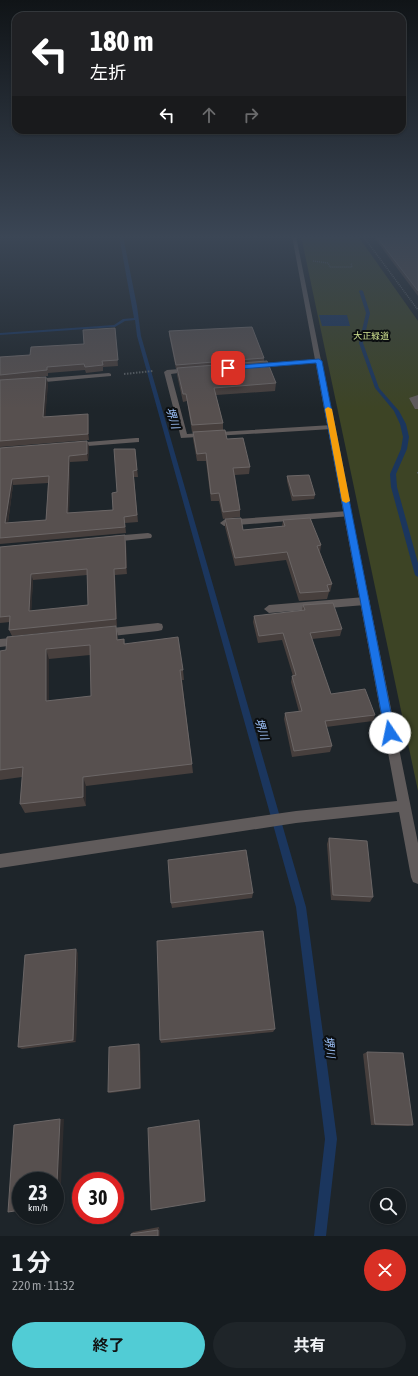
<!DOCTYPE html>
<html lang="ja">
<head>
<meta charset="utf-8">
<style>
  :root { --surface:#161c20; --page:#1f2529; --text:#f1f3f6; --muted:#9ea1a5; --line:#353a3e; --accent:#51ccd5 }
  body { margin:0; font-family:"Asap Condensed","Noto Sans JP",sans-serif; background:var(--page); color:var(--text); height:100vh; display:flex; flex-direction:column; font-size:15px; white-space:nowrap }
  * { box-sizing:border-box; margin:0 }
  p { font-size:13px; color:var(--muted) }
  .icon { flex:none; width:22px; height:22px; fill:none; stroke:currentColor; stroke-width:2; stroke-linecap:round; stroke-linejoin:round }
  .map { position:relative; height:1236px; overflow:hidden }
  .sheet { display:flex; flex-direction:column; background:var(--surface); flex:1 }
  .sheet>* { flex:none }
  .hud { position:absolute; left:12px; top:12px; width:394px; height:122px; border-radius:12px; box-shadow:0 1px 3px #0004,0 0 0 1px var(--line); background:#202124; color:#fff; overflow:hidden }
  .buttons { position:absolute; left:370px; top:1188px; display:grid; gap:8px }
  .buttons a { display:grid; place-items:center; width:36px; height:36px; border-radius:50%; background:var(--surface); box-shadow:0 1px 3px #0004,0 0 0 1px var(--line); font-size:20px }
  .speed { position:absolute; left:12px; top:1172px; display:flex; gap:8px; font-size:20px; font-weight:700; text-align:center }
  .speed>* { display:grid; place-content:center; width:52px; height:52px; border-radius:50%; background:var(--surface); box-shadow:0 1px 3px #0004,0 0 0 1px var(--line); line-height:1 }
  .speed small { font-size:10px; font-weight:400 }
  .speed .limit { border:6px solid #d22; background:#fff; color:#111 }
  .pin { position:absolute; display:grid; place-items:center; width:34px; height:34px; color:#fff; margin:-17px; border-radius:8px; box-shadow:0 2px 6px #0006 }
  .me { position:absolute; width:44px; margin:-22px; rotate:349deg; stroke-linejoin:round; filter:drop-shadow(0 0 3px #0008) }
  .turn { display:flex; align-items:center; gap:14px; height:84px; padding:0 12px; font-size:18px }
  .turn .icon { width:52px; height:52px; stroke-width:2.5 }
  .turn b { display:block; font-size:28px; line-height:34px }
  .lanes { display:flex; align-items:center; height:38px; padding:0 12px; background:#0003; justify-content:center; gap:20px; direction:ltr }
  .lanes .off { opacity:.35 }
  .round { display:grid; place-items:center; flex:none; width:42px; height:42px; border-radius:21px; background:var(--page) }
  .summary { display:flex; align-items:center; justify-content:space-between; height:68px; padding:0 12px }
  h1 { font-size:24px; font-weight:700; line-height:30px }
  .cta { display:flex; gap:8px; margin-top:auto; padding:8px 12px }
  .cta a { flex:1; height:46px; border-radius:24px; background:var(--accent); color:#111; font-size:16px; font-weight:700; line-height:46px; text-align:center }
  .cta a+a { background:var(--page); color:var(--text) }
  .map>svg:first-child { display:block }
  .green { fill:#3d4425 }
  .water { fill:#1b365e }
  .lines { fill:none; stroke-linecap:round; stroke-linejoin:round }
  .stream { fill:#1b365e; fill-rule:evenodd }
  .path-far1 { stroke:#575d61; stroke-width:1.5; stroke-dasharray:1 1; stroke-linecap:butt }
  .path { stroke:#575d61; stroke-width:2; stroke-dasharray:1.5 1.5; stroke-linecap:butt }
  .lane { fill:#605b5b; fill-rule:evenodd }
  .street { fill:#605b5b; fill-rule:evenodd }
  .wall { fill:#473f3d; fill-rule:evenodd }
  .shaded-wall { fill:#302d2e }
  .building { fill:#57504f; stroke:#6b6666; fill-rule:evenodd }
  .route { fill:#1a73e8; stroke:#114b97 }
  .slow { fill:#f59e0b }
  .labels { text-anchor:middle; stroke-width:4; stroke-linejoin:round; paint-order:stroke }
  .far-park-label { font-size:9px; fill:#d1e390; stroke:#0b0e10 }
  .water-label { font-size:11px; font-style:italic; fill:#9ec2f9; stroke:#0b0e10 }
</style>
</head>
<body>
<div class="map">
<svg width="418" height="1236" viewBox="0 0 418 1236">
  <rect width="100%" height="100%" fill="#1e252a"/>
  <polygon class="green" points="301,236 358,236 418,321 418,791"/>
  <polygon class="water" points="319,315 347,315 350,326 322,326"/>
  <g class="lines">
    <g class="stream">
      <polygon points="119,236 123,236 137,306 141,336 306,907 337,1139 326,1236 314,1236 325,1139 296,907 137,336 135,320 125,321 115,327 0,335 0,333 114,325 123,319 134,318"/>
      <polygon points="361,290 363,291 370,313 363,343 379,388 399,411 406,424 409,437 407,449 396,474 397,487 418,563 418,577 415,575 391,487 390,474 401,449 403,437 400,424 394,411 375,388 359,343 366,313 359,291"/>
    </g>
    <g class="path-far1">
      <polyline points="363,236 418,310"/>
      <polyline points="313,261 328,263 330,267 352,267 351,263"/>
    </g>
    <g class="path">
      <polyline points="124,374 153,371"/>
      <polyline points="418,472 418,474"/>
    </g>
    <g class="lane">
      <polygon points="319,359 321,360 321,362 255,368 252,366 255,364"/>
      <polygon points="191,368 193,369 193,371 171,374 187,434 332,425 336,427 332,429 181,438 164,372 167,370"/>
      <polygon points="418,395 418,409 415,409 409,398"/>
      <polygon points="348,511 352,514 351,516 224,526 220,523 224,520"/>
      <polygon points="365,597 370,601 365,605 269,613 264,609 269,605"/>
    </g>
    <g class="street">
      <polygon points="292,236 296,236 418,843 418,884 413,882 411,877 399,812 296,823 0,868 0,854 296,811 397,801"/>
      <polygon points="109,373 111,374 111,376 34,383 31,381 34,379"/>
      <polygon points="136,438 139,438 139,442 75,447 71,445 75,443"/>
      <polygon points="148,533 151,534 152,536 151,538 112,542 108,539 112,536"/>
      <polygon points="158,623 162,624 163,627 162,630 158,631 103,637 99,636 98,633 99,630 103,629"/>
      <polygon points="20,637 24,638 25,641 24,644 0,647 0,639"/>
    </g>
  </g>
  <g class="wall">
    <polygon points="373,236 412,236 418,244 418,296"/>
    <polygon points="415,236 418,236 418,240"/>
    <polygon points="115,328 118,366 103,367 103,371 86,373 85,370 48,373 48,376 29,378 48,383 45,416 89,420 89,440 0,447 0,357 30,355 84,344"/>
    <polygon points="169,331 264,358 264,361 276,383 275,391 216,395 223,423 223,430 227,439 250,467 249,474 235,475 240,510 240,517 223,519 219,501 211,501 206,461 197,461 193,439 193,432 192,432 187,401 183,402 177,375 177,369 176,369 169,335"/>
    <path d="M87,441L89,447L88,461L70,462L69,513L113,510L117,492L135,449L138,477H134L138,522L125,523L126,533L0,544V448ZM48,483L46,520L8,523L13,485Z"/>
    <polygon points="287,476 315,495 314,499 292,501 287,481"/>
    <polygon points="225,519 243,530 282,526 283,520 321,545 320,552 332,584 330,592 329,592 327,599 299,601 286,560 235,566 225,527"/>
    <path d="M126,542L127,574L115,575L117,626L12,636L9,630L10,622L0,623V547ZM87,575L88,605L31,611L33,580Z"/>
    <polygon points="303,605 342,629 340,636 312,639 331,694 375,715 373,721 326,727 332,746 330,752 292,757 284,719 285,713 299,712 291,682 292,676 293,676 282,640 258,643 253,622 254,616 302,611"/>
    <path d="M118,637V639H124L125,644L183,670L184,680H182L192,764L193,773L86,786V806L25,813L20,804L22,777L0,780V651ZM90,655L91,696L49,701V659Z"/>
    <polygon points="329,838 373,897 370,902 331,900 327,844"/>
    <polygon points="253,893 252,898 172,908 171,903"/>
    <polygon points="78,953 76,1042 22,1049 18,1047"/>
    <polygon points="275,1029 273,1032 161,1043 160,1040"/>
    <polygon points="140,1045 141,1089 110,1093 108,1092"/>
    <polygon points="367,1052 413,1125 408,1126 371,1125 363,1054"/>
    <polygon points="159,1227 160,1236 131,1236 131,1234 133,1232"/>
  </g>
  <g class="shaded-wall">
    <polygon points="46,377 48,383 45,423 43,417"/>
    <polygon points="88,414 89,420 89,440 88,434"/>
    <polygon points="87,441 89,447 88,461 87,454"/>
    <polygon points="69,456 70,462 69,519 67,513"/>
    <polygon points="12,479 13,485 7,529 5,523"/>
    <polygon points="125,535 126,542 127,574 126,568"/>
    <polygon points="114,569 115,575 117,626 116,619"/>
    <polygon points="31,574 33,580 31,617 29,611"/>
    <polygon points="116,626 118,637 118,650 117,640"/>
    <polygon points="46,649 49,659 49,711 46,701"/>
    <polygon points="83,777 86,786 86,806 83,797"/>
    <polygon points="76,949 78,953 76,1042 73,1040"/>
    <polygon points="139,1044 140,1045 141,1089 140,1088"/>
    <polygon points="60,1119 64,1119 60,1203 56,1205"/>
    <polygon points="159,1227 160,1236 158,1236 158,1230"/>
  </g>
  <g class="building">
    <polygon points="376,236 412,236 418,244 418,291"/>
    <polygon points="252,327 264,358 176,365 169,331"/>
    <polygon points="115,328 118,360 102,361 103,365 85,367 84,364 47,367 47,370 0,375 0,357 30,355 31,347 84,344 83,330"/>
    <polygon points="267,361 276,383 214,388 223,423 192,425 186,394 183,394 177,368"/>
    <polygon points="46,377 43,417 88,414 88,434 0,441 0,380"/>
    <polygon points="225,430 227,439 243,438 250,467 233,468 240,510 223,512 219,493 211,494 206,453 197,454 193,432"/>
    <path d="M87,441V454L69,456L67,513L113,510L112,493L117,492L114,449H135L137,470L133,471L137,515L124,517L125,527L0,538V448ZM49,476L46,520L5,523L12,479Z"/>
    <polygon points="309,475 315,495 293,496 287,476"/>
    <polygon points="241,518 243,530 285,526 283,520 310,518 321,545 317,546 332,584 327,585 329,591 300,593 287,552 235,558 225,519"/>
    <path d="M125,535L126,568L114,569L116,619L9,630L10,616L0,617V547ZM87,569L88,605L29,611L31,574Z"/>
    <polygon points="333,603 342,629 310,633 331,694 365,689 375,715 325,721 332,746 294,751 285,713 302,711 292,676 296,675 283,633 259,636 254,616 305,610 303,605"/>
    <path d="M116,626L117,640L124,639V644L178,637L183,670H180L192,764L83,777V797L20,804L23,767L0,770V651L6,650L7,637ZM90,645L91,696L46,701V649Z"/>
    <polygon points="329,838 367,841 373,897 333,895"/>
    <polygon points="246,850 253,893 171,903 168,860"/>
    <polygon points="263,931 275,1029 160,1040 157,941"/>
    <polygon points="76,949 73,1040 18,1047 25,955"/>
    <polygon points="139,1044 140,1088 108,1092 109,1047"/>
    <polygon points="367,1052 403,1053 413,1125 375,1124"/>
    <polygon points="60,1119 56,1205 55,1205 55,1181 21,1181 21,1210 8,1212 14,1125"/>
    <polygon points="199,1120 205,1201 151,1210 148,1128"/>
    <polygon points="158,1230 158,1236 131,1236 131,1234"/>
  </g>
  <linearGradient id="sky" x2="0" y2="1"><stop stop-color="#101417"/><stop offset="0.58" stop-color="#3b4655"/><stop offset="1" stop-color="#3b4655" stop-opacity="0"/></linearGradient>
  <rect width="418" height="409" fill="url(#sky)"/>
  <polygon class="route" points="319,359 322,361 395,733 394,736 390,737 386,736 385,733 316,363 228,370 225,368 228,366"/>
  <polygon class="slow" points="328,407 332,409 350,501 346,503 342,501 325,409"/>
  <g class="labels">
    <g class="far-park-label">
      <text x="371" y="339">大正緑道</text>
    </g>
    <g class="water-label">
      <text transform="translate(173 418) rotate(74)" y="4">堺川</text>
      <text transform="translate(262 729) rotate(74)" y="4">堺川</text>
      <text transform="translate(330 1047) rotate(83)" y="4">堺川</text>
    </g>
  </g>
</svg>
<div class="buttons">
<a><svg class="icon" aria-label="search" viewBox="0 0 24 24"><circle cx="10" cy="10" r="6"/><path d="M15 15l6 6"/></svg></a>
</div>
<div class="speed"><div>23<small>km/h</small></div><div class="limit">30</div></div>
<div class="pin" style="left:228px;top:368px;background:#d93025"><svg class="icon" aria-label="arrive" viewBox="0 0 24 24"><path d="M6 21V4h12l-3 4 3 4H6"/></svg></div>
<svg class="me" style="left:390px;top:733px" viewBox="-20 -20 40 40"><circle r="19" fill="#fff"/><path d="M0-13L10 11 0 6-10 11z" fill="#1a73e8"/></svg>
<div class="hud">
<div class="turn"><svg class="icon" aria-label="left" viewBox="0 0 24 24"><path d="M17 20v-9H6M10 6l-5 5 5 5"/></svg><div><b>180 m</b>左折</div></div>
<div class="lanes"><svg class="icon" aria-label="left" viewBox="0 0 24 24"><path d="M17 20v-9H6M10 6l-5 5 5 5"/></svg><svg class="icon off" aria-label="ahead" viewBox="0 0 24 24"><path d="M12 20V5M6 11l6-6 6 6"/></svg><svg class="icon off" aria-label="right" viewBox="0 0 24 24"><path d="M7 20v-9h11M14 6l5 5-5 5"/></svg></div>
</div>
</div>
<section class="sheet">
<div class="summary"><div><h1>1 分</h1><p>220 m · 11:32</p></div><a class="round" style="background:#d93025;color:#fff"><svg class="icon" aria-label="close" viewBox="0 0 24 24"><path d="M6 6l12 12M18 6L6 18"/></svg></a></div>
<div class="cta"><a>終了</a><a>共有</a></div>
</section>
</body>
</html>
